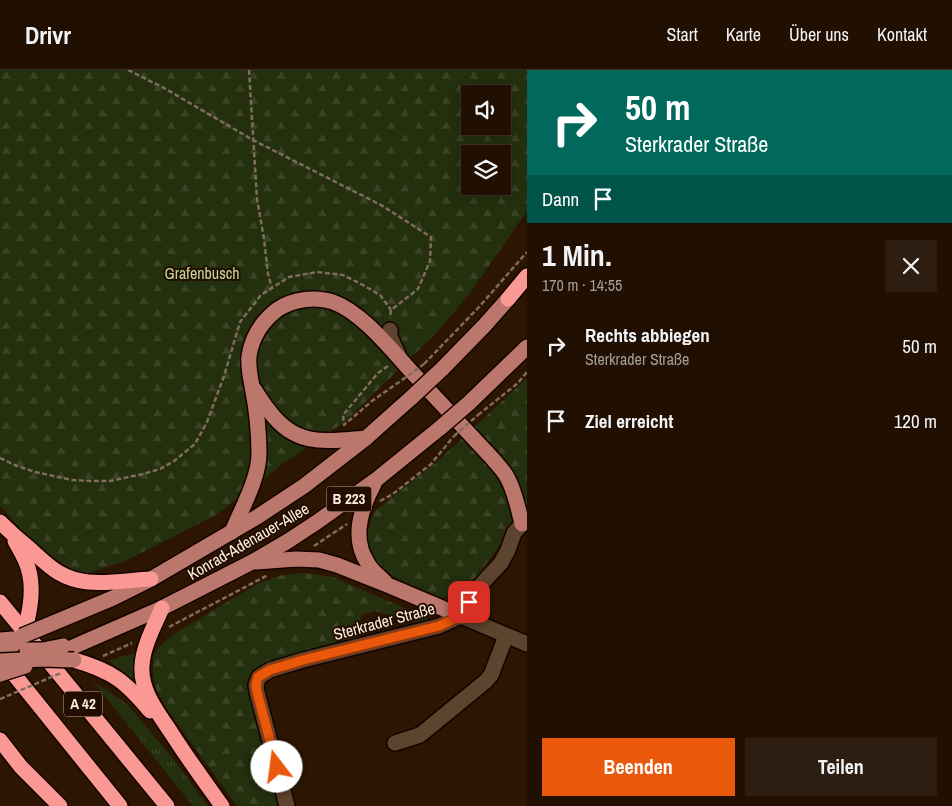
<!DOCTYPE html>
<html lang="de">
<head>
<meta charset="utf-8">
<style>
  :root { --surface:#211002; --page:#2d1e11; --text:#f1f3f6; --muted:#a29d99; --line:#3e3024; --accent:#ea580c }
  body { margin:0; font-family:"Archivo Narrow",sans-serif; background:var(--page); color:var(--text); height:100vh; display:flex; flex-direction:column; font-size:19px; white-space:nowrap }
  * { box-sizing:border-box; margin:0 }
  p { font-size:16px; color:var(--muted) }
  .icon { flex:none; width:28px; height:28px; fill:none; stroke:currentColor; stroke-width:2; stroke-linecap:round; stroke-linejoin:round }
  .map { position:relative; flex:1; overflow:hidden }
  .side { display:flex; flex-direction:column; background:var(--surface); width:425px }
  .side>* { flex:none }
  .top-card { background:#00695c; color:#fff; overflow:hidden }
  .buttons { position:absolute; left:461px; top:15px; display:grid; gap:10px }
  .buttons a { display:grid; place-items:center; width:50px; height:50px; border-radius:0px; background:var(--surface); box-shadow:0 2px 12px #0003,0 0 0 1px var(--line); font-size:25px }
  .pin { position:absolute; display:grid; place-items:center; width:42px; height:42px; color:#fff; margin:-21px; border-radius:10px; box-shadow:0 2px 8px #0006 }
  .me { position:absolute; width:55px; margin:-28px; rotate:345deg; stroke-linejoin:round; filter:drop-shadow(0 0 4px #0008) }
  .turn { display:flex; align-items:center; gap:18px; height:105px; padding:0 15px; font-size:22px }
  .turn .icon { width:65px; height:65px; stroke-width:2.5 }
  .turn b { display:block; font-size:35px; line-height:42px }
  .then { display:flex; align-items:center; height:48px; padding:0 15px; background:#0003; gap:10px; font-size:19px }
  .round { display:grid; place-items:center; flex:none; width:52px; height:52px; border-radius:0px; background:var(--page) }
  .head { display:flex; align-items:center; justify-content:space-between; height:85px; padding:0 15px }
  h1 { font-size:30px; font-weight:700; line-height:38px }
  .cta { display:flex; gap:10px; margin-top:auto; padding:10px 15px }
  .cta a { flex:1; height:58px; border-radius:0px; background:var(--accent); color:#fff; font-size:20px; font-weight:700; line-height:58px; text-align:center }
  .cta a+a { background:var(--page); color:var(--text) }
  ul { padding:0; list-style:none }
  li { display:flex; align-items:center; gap:15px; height:75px; padding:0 15px }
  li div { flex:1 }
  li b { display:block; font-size:19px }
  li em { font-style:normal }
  header { display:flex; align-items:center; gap:30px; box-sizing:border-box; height:70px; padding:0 25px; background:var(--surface); border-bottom:1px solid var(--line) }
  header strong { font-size:24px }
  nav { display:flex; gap:28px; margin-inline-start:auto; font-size:18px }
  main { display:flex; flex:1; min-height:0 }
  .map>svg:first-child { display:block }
  .grass { fill:url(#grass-tufts) }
  .forest { fill:url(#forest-firs); fill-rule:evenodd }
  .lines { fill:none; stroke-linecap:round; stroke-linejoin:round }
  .minor-casing { stroke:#140200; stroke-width:18 }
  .major-casing { stroke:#140200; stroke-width:18 }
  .highway-casing { stroke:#140200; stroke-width:18 }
  .path { stroke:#806c5b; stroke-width:2.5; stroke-dasharray:5 2.5; stroke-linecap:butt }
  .minor { stroke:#5d442e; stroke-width:15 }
  .major { stroke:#bb776b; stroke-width:15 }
  .highway { stroke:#fa9994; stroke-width:15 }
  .major-bridge-casing { stroke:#140200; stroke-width:18; stroke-linecap:butt }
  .path-bridge { stroke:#806c5b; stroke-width:2.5; stroke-dasharray:5 2.5; stroke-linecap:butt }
  .major-bridge { stroke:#bb776b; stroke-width:15 }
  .route-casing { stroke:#983908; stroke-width:12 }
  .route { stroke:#ea580c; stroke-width:9 }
  .labels { text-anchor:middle; stroke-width:4; stroke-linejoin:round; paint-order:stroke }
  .shield { fill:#220d00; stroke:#bcaa9e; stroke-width:1 }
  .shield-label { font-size:15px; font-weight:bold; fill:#feeee1 }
  .park-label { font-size:16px; fill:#c1d999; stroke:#220d00 }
  .street-label { font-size:16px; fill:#feeee1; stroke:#220d00 }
</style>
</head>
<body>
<header>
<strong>Drivr</strong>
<nav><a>Start</a><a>Karte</a><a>Über uns</a><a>Kontakt</a></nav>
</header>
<main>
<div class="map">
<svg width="527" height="736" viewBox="0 0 527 736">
  <defs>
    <pattern id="grass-tufts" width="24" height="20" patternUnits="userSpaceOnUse" patternTransform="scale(1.25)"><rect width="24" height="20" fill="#242f0e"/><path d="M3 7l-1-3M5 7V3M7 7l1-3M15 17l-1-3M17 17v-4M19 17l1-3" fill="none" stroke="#3a4325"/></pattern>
    <pattern id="forest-firs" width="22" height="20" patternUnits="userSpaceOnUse" patternTransform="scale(1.25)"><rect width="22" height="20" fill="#242f0e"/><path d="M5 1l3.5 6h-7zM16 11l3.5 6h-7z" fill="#3a4325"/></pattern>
  </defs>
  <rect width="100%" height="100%" fill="#2c1602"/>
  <g class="grass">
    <polygon points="136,583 134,604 139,615 109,590"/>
    <polygon points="92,610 128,635 174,690 208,736 193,736"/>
  </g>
  <g class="forest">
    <path d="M0,0H527V141L473,219L440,259L346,351L285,392L247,422L214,446L123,492L80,505L35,475L0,436ZM470,24H502V56H470ZM470,84H502V116H470Z"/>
    <polygon points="527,308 527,446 523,449 501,473 479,504 461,522 442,528 398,509 375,492 366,466 374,442 439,390"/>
    <polygon points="305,503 333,507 429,549 415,553 375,541 361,545 357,570 264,596 252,602 250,620 281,736 237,736 164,635 157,621 153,605 153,586 158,578 172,565 259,513 282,505"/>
  </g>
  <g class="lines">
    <g class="minor-casing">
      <g id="minor">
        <polyline points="390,260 390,267 398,284"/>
        <polyline points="461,546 527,574"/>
        <polyline points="395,673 420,665 486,611 491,605 506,566"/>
        <polyline points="287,736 257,622 256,615 259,607 270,600 303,590 439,556 461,546 475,521 501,493 508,480 514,463 522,454 527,452"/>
      </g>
    </g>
    <g class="major-casing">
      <g id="major">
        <polyline points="442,299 484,256 508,229"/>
        <path d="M254,319C259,327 264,335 270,342C297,378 327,371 366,368"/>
        <polyline points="469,333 527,277"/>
        <path d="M374,414C361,438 351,467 367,492C371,500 379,506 385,512"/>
        <path d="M232,462C241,440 259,408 259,384C259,364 256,336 252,316C250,306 248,297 249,286C252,267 262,251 278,239C294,229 316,226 333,232C361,242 389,277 409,299C437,329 464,358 492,388C497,394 503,400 507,407C515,421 518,438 522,454"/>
        <polyline points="256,492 296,489 319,490 337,495 390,516 461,546"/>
        <polyline points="46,556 113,528 151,509 257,447 304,416 366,368 412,327"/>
        <polyline points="0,570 13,569"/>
        <polyline points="66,580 162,538 252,492 288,471 317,452 377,409 440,358"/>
        <polyline points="0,581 7,581 22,566"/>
      </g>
    </g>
    <g class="highway-casing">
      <g id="highway">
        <polyline points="508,229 527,206"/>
        <path d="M0,452C9,461 19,470 29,478C49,496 60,509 88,512C109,514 130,510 151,509"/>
        <path d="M15,471C19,478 23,485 26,492C34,511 32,531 27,551"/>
        <polyline points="0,532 167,736"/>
        <path d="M162,538C154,557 143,576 142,596C140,621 159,644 172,664C188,689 205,712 222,736"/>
        <path d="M74,590C112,601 125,611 150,641"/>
        <polyline points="4,592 120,736"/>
        <polyline points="0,670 21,697 60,736"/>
      </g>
    </g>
    <g class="path">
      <polyline points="128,0 164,18 253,70 381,135 431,167 430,191 418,219 391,240 390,248"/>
      <polyline points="249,0 257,129 264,169 268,204 272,218"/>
      <polyline points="424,294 479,237 527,182"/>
      <polyline points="388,296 378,303 343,345 344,355 372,331 402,310"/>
      <polyline points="478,345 518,313 527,302"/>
      <polyline points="0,388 17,396 35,402 72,410 91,411 110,411 143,404 160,399 174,391 195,374 207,352 224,306 240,252 261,225 289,207 317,202 343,205 363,215 380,225 391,240"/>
      <polyline points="380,431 393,424 431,394 454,366"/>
      <polyline points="314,476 347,454"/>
      <polyline points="169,557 268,505"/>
      <polyline points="103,586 132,573"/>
    </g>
    <use href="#minor" class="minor"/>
    <use href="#major" class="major"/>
    <use href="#highway" class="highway"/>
    <g class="major-bridge-casing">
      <g id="major-bridge">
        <polyline points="412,327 442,299"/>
        <polyline points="440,358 469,333"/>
        <polyline points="22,566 46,556"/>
        <polyline points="27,580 43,580 63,576"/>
        <polyline points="0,591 44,589 74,590"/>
        <polyline points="0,604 25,596"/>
      </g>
    </g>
    <g class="path-bridge">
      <polyline points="402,310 424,294"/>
      <polyline points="454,366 478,345"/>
      <polyline points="0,629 61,603"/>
    </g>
    <use href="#major-bridge" class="major-bridge"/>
  </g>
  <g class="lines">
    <g class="route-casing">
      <polyline id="route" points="277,697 257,622 256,615 258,607 270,600 303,590 439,556 461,546 469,532"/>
    </g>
    <use href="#route" class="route"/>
  </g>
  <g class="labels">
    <g class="shield">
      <rect x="326.5" y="416.5" width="45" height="25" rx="4"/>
      <rect x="64" y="621.5" width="38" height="25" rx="4"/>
    </g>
    <g class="shield-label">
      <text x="349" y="434">B 223</text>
      <text x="83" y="639">A 42</text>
    </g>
    <g class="park-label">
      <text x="202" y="209">Grafenbusch</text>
    </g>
    <g class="street-label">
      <text transform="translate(248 471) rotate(-30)" y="6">Konrad-Adenauer-Allee</text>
      <text transform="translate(384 551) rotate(-15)" y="6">Sterkrader Straße</text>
    </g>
  </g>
</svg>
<div class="buttons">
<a><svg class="icon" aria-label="sound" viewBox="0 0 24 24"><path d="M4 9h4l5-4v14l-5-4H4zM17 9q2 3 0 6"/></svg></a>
<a><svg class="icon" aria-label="layers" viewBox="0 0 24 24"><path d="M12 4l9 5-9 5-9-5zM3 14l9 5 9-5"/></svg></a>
</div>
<div class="pin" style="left:469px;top:532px;background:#d93025"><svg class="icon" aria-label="arrive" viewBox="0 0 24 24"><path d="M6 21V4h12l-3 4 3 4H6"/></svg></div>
<svg class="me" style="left:277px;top:697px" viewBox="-20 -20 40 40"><circle r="19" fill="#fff"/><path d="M0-13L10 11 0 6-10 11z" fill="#ea580c"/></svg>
</div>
<section class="side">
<div class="top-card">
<div class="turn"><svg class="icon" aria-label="right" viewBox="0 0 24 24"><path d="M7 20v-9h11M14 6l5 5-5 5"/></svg><div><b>50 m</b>Sterkrader Straße</div></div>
<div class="then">Dann<svg class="icon" aria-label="arrive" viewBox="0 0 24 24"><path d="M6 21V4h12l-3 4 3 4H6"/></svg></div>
</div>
<div class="head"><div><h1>1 Min.</h1><p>170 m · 14:55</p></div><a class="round"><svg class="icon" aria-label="close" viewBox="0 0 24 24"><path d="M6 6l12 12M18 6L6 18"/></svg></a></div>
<ul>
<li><svg class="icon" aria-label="right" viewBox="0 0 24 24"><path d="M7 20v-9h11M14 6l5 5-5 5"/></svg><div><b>Rechts abbiegen</b><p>Sterkrader Straße</p></div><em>50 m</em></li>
<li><svg class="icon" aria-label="arrive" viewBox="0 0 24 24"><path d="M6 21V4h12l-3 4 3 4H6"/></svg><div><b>Ziel erreicht</b></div><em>120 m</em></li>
</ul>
<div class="cta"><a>Beenden</a><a>Teilen</a></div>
</section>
</main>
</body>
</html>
